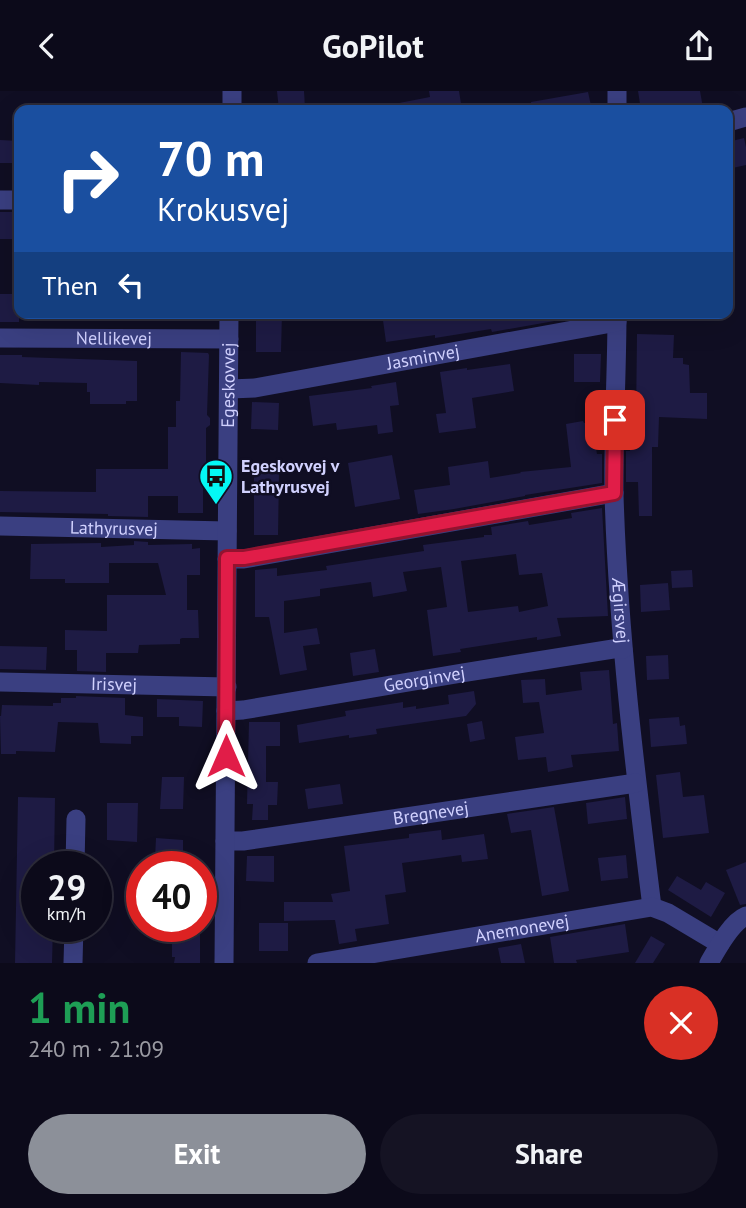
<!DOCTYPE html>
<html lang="en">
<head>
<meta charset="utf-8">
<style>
  :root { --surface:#0c0a1a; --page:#151323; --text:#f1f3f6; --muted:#9a9aa2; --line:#2c2b39; --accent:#8c9099 }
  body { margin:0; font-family:"PT Sans",sans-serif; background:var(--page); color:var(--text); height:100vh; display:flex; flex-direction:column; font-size:26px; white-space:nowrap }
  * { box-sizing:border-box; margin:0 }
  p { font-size:23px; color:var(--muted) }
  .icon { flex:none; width:38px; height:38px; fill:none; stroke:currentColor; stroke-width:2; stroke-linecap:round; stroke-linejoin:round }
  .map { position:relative; height:872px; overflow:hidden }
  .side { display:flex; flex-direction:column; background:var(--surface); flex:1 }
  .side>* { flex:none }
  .guide { position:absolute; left:14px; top:14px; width:719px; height:214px; border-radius:14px; box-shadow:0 7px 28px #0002,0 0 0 2px var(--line); background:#1a4fa0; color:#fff; overflow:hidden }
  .speed { position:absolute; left:21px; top:760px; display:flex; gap:14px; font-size:35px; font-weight:700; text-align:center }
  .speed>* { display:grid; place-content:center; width:91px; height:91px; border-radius:50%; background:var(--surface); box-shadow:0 7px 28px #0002,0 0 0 2px var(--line); line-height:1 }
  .speed small { font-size:18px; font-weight:400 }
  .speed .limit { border:10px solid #d22; background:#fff; color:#111 }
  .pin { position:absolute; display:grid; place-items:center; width:60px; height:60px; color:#fff; margin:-30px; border-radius:14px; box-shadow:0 4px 10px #0006 }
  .me { position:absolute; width:77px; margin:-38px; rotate:0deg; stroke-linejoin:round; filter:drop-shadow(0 0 5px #0008) }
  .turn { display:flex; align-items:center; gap:24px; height:147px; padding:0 28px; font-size:32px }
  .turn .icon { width:91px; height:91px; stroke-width:2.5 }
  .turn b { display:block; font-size:49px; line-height:60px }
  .then { display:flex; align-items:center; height:66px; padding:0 28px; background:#0003; gap:14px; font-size:26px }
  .round { display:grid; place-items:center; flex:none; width:74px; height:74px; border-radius:37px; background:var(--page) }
  .summary { display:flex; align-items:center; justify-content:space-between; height:119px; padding:0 28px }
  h1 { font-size:42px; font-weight:700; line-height:52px; color:#1e9e55 }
  .primary-button { display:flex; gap:14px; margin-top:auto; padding:14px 28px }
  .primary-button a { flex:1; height:80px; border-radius:42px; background:var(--accent); color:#fff; font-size:28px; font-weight:700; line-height:80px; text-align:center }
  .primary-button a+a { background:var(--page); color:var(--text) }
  header { display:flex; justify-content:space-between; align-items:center; height:91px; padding:0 28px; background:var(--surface); font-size:32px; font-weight:700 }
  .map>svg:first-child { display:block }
  .building { fill:#1e1b44; fill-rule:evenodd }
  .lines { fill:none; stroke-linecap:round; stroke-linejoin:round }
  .minor { stroke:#3a3f81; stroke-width:19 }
  .tertiary { stroke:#3a3f81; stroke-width:19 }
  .route-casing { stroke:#92132f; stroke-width:18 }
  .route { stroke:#e11d48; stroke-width:12 }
  .labels { text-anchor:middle; stroke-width:5; stroke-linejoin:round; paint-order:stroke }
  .street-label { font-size:18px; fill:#d1d1fe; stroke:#100e23 }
  .poi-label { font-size:18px; font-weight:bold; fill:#d1d1fe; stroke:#100e23; text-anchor:start }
</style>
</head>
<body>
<header><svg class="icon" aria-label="back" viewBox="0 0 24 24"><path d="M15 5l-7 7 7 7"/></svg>GoPilot<svg class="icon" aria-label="share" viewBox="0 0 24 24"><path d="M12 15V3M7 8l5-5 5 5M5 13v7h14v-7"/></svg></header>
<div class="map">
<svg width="746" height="872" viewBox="0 0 746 872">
  <rect width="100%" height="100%" fill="#100e23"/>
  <g class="building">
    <polygon points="277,0 304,0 305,17 279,19"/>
    <polygon points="429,0 459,0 462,19 400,19 399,12 430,6"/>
    <polygon points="638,0 700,0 703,17 685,19 641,19"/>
    <polygon points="588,1 592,19 532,19 531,11"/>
    <polygon points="744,47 746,56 746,74 728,78 728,51"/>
    <polygon points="0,49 19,50 19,72 0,72"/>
    <rect x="0" y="121" width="19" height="27"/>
    <rect x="0" y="203" width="19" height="28"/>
    <polygon points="256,222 282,222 281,261 256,261"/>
    <polygon points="382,222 560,222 560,229 492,241 491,238 435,247 435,244 386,251"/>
    <polygon points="637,243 674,244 673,267 683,267 683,273 689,274 690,302 707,302 707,328 659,326 658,356 652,356 652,425 639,425 638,391 626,391 626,360 630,360 630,329 636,329"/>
    <polygon points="181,261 208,262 209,264 207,324 210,327 210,334 206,337 206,380 203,380 203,422 178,422 178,405 148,405 148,426 108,425 108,423 0,421 0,400 96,401 96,378 168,378 168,336 176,336 176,310 180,310"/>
    <polygon points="574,263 601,263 600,291 574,291"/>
    <polygon points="0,264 22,264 22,266 137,270 137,310 126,310 126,313 90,313 90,301 87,301 87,292 39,291 39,294 0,292"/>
    <polygon points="510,273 514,300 472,307 476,337 439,342 436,323 446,322 440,281 467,277 467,279"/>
    <polygon points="396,291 399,314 390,315 393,341 378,343 377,334 337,339 336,332 313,335 309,305 372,297 371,295"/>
    <polygon points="252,311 279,312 278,339 251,338"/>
    <polygon points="583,330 584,332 591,331 597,363 602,363 602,392 525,404 525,405 454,418 418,423 414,399 450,394 448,376 488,370 490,387 521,382 520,381 571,376 566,333"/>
    <polygon points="392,364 400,408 355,416 348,372"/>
    <polygon points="279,380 278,444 254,444 254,383"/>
    <path d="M602,417L608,525L557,527L561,545L537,549V546L460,558L461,561L433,565L427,519L447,516L441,476L403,481L407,500L373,506L371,491L320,498V505L284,510V542L317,537L320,553L303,555L307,579L280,584L269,526H255V479L277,477V485L327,479L326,475L424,460L423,454L484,446V444H492L491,436L528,430L529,434L572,427L571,422ZM516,463L519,484L542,482L548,515L519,521L518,515L468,521L461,470Z"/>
    <polygon points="134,450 148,451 148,454 192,453 192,458 200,457 200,484 187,484 187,519 198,519 199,547 182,547 180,548 180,553 139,554 138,562 106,562 106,581 77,580 77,559 65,559 65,539 107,540 107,504 166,504 158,472 109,472 109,492 65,492 65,488 30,488 31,453 101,452 101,456 134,454"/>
    <polygon points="692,479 693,496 672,497 671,480"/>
    <polygon points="668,492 670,519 641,521 640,494"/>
    <polygon points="0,555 47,556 46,579 0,578"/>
    <polygon points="375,558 379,581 353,585 350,562"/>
    <polygon points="668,564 669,588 647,589 646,565"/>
    <polygon points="609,579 613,633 617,632 619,660 571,664 573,676 548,681 546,666 518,669 515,646 544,642 539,611 523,612 521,589 545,588 546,604 582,599 580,581"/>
    <polygon points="474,600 476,613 466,625 376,638 377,643 349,647 349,644 299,652 297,634 346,625 345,620 403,611 403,617 416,615 416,618 449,613 448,604"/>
    <polygon points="76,605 125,607 125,624 143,626 143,645 131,645 131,653 100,652 98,632 58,631 55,661 16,660 16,663 1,663 0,625 1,625 2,614 53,615 53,612 61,612 61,607 76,607"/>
    <polygon points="157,608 203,610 202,636 179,635 179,626 157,626"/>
    <polygon points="679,626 680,635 685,634 687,653 651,656 649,628"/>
    <polygon points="482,630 485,648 470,651 467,633"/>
    <polygon points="249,631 280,631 280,655 266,655 266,691 278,691 277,714 268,714 268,729 252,729 253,713 247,713"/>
    <polygon points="680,681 683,706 704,704 709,742 663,747 656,684"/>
    <polygon points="162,686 184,686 183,718 160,718"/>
    <polygon points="340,693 343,713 308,718 305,698"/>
    <polygon points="18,706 55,707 54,775 37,775 37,835 53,835 52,872 15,872"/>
    <polygon points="625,706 627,728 588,733 586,712"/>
    <polygon points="107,712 138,712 137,751 107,749"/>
    <polygon points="554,716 569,800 542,805 531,739 511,742 507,723"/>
    <polygon points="441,739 442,749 484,743 488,768 462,771 461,764 402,772 406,801 385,804 389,833 355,838 357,850 339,853 335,829 284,830 284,811 333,811 331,803 350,800 344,755 409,747 409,743"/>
    <polygon points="156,747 183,749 183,769 155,768"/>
    <polygon points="626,764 628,787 601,790 598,767"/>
    <polygon points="247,765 274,765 274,791 246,790"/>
    <polygon points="746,771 746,813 740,814 726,779"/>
    <polygon points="677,785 701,799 706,791 725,802 711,826 668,799"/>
    <rect x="259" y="832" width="29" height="28"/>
    <polygon points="625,833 629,861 576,869 577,872 554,872 550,846"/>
    <polygon points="172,835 200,835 200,872 174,872 175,866 172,866"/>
    <polygon points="651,845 665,853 653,872 635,872"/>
    <polygon points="521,853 525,872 501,872 498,857"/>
  </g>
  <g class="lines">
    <g class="minor">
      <polyline points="617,0 617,19"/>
      <polyline points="728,31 746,26"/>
      <polyline points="0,109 19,109"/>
      <path id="s1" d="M617,222C617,282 613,343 614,403C618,541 635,679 652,816"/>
      <path id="s2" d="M0,247L229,248"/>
      <path id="s3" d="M230,298L255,297L617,231"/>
      <path id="s4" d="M0,435L227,440"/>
      <polyline points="227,468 244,468 614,402"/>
      <path id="s5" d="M0,591L227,596"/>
      <path id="s6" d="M226,620L243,619L462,582L613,558H623"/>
      <path id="s7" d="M225,750H243L636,692"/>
      <polyline points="75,775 76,728"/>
      <polyline points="73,872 74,835"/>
      <path id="s8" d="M317,872L652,816L668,822L720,853"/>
      <path d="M709,872C717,858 731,831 746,825"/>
    </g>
    <g class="tertiary">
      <polyline points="232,19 232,0"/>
      <path id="s9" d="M224,872L229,222"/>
    </g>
  </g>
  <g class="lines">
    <g class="route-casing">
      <polyline id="route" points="226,665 227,467 244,467 614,402 615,329"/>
    </g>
    <use href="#route" class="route"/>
  </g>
  <defs>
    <g id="bus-pin" transform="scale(1.75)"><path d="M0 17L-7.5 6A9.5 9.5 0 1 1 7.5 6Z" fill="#04f8f4" stroke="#100e23"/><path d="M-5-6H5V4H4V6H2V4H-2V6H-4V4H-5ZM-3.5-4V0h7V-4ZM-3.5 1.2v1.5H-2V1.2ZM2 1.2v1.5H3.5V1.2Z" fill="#111"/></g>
  </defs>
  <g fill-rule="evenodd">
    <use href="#bus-pin" x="216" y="385"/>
  </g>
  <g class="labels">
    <g class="street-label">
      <text dy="6" stroke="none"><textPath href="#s2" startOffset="114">Nellikevej</textPath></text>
      <text dy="6" stroke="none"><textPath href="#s3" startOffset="196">Jasminvej</textPath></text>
      <text dy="6" stroke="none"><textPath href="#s9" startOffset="578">Egeskovvej</textPath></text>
      <text dy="6" stroke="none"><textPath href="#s4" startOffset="114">Lathyrusvej</textPath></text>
      <text dy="6" stroke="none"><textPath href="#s1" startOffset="298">Ægirsvej</textPath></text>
      <text dy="6" stroke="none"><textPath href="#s6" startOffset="201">Georginvej</textPath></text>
      <text dy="6" stroke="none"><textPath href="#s5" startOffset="114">Irisvej</textPath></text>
      <text dy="6" stroke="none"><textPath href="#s7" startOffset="208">Bregnevej</textPath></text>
      <text dy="6" stroke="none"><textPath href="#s8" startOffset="208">Anemonevej</textPath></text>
    </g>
    <g class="poi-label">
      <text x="241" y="381">Egeskovvej v<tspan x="241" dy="21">Lathyrusvej</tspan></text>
    </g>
  </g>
</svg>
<div class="speed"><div>29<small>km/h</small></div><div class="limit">40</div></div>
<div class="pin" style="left:615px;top:329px;background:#d93025"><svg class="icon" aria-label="arrive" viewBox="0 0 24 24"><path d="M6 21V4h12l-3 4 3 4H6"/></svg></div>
<svg class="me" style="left:226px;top:665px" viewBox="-20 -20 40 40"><path d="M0-17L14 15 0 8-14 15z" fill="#e11d48" stroke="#fff" stroke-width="4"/></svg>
<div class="guide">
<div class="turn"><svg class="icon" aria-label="right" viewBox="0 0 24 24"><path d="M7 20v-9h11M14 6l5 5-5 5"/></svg><div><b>70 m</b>Krokusvej</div></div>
<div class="then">Then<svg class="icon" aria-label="left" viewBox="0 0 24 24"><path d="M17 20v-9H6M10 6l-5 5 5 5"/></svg></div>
</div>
</div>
<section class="side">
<div class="summary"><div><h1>1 min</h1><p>240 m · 21:09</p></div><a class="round" style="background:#d93025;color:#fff"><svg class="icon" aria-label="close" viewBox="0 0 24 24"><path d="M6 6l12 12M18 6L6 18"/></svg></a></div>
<div class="primary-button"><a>Exit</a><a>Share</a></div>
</section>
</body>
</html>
